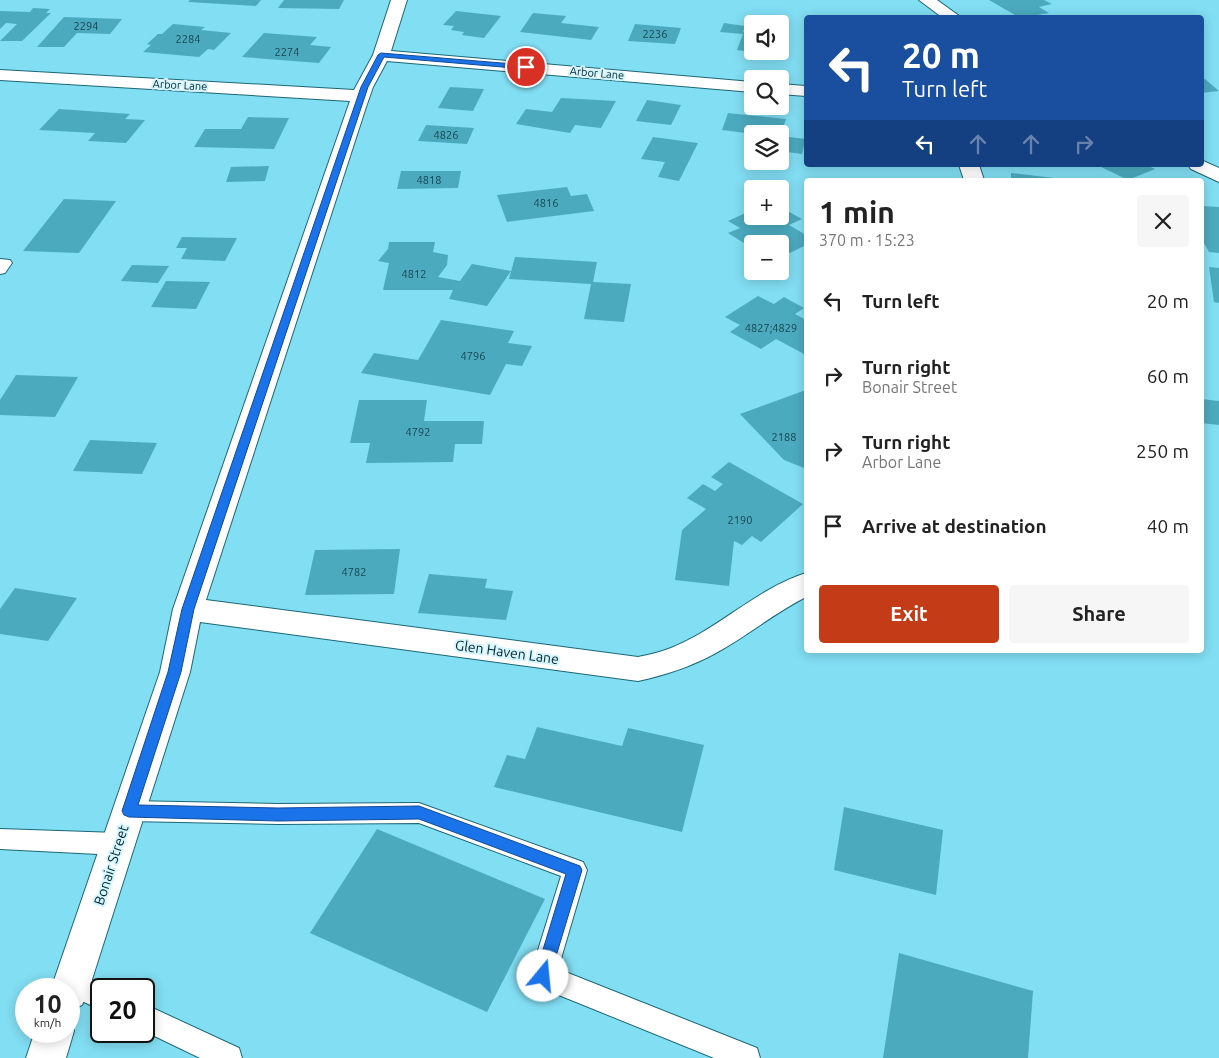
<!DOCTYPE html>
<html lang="en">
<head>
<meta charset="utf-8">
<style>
  :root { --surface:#fff; --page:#f6f6f6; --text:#222; --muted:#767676; --accent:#c43b18 }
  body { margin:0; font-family:Ubuntu,sans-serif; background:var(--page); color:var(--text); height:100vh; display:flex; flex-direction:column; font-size:19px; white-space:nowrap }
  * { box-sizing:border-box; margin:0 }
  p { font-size:16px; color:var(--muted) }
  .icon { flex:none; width:28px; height:28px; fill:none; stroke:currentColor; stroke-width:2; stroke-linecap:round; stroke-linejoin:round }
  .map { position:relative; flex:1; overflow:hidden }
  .side { position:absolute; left:804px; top:178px; width:400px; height:475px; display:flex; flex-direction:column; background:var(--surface); border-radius:5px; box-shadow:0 2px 12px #0003 }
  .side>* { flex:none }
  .banner { position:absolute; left:804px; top:15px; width:400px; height:152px; border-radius:5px; box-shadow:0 2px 12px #0003; background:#1a4fa0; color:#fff; overflow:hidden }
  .fabs { position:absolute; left:744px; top:15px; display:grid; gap:10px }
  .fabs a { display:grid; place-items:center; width:45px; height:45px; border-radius:5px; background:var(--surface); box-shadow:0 2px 12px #0003; font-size:25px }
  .speed { position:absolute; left:15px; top:978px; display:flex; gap:10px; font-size:25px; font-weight:700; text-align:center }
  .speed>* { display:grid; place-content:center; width:65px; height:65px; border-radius:50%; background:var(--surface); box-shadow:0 2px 12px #0003; line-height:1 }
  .speed small { font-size:12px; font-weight:400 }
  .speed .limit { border:2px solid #111; border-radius:8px; background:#fff; color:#111 }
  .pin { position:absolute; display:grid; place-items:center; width:42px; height:42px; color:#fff; margin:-21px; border:2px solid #fff; border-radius:50%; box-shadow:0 1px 5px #0007 }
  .me { position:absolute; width:55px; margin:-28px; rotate:17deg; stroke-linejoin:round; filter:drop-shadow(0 0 4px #0008) }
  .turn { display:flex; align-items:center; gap:18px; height:105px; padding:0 15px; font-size:22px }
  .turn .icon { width:65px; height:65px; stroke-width:2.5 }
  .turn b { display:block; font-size:35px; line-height:42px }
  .lanes { display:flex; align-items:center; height:48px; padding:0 15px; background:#0003; justify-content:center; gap:25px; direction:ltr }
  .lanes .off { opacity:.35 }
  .round { display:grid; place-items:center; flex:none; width:52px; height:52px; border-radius:5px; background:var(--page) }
  .headline { display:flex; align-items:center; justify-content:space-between; height:85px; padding:0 15px }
  h1 { font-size:30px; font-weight:600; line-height:38px }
  .action { display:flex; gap:10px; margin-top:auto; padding:10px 15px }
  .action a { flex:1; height:58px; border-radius:5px; background:var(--accent); color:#fff; font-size:20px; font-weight:600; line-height:58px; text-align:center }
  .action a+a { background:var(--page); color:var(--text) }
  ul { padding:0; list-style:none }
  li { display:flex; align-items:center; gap:15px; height:75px; padding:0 15px }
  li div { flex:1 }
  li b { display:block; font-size:19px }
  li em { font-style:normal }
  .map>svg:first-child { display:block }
  .building { fill:#4caabf }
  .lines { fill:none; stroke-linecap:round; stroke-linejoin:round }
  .lane-casing { stroke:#1c6776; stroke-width:2 }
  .street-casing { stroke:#1c6776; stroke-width:2 }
  .lane { fill:#fff; fill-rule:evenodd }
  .street { fill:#fff; fill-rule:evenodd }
  .route { fill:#1a73e8; stroke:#114b97 }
  .labels { text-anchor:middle; stroke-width:4; stroke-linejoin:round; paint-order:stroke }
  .number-label { font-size:11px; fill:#17454f }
  .far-street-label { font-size:11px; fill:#05232a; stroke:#d3f6fe }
  .street-label { font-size:14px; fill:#05232a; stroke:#d3f6fe }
</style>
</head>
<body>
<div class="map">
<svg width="1219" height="1058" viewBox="0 0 1219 1058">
  <rect width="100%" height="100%" fill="#82def3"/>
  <g class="building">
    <polygon points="190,0 261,0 256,6 188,2"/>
    <polygon points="284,0 344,0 339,9 278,8"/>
    <polygon points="989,0 1044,0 1052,4 1039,7 1049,13 1020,18"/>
    <polygon points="33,8 50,9 46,13 51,13 22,41 0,41 17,24 6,23 0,29 0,11 30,12"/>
    <polygon points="456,11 501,16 484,38 462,35 464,32 451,30 454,26 443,25"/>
    <polygon points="533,13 566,16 561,23 599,27 591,40 520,32"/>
    <polygon points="64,17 122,19 110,34 77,33 64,47 37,47"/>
    <polygon points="724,23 745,26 743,32 752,33 752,52 737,50 743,34 720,32"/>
    <polygon points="173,24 205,27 201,30 231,33 214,50 208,49 199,57 143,52 151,45 147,44 158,34 162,34"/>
    <polygon points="635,24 681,28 675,44 628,41"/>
    <polygon points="264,33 317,37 310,45 331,47 319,63 242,57"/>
    <polygon points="1205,79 1219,91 1201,93 1201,80"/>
    <polygon points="450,87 484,89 473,111 438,108"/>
    <polygon points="561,98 616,101 601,128 575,125 570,133 516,124 526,109 552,112"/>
    <polygon points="647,100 681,105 671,125 636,121"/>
    <polygon points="59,109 130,114 125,119 145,120 126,143 88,141 95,133 39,130"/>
    <polygon points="728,113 786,119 781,134 754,134 722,130"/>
    <polygon points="248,117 289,118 274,149 194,147 205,129 241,129"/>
    <polygon points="426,125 474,128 467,144 418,141"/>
    <polygon points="780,136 806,139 806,145 804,145 802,154 780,151"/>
    <polygon points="653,137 698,143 679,181 658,177 665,162 641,159"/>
    <polygon points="1097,165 1146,165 1155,169 1128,180"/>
    <polygon points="269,166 265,181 226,182 231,167"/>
    <polygon points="401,171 461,171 458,188 397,189"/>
    <polygon points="1011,173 1054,178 1054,180 1011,180"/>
    <polygon points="567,187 571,196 587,194 594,211 507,222 497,195"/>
    <polygon points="64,199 116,201 79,253 23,251"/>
    <polygon points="1201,206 1219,207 1219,253 1209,252 1204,243 1201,243"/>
    <polygon points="782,208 802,219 789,225 806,235 806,245 790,253 780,247 780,244 775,244 763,237 747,245 728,233 740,228 728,221 752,210 752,216 780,216 780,209"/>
    <polygon points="182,237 237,238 225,261 181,259 187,248 176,248"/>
    <polygon points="389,242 435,242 433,252 448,255 447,265 438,277 460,281 472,264 511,271 487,306 449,299 453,290 383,290 389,263 378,261 388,249"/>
    <polygon points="515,257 597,262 593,282 631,284 624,322 584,319 591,284 509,279"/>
    <polygon points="132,265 169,266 158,283 121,281"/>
    <polygon points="1209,267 1219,268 1219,303 1214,302"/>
    <polygon points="166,281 210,282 196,309 151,307"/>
    <polygon points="758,296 774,304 784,297 804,308 795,314 806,320 806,355 776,339 761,349 730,332 740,325 725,317"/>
    <polygon points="441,320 514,331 508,343 532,346 522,366 506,364 490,395 361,373 374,353 418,360"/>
    <polygon points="16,375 78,377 55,417 0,415 0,400"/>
    <polygon points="806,390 806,467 804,468 784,460 740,414"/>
    <polygon points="1201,399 1219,401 1219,425 1201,423"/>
    <polygon points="359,400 427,400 424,421 484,421 482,444 455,444 453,462 366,463 370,443 350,443"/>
    <polygon points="90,440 157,443 142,474 73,471"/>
    <polygon points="729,462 803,504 761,542 752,536 742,545 734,541 729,586 675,580 682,530 706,509 687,498 703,484 715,491 723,484 711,477"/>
    <polygon points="400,549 394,594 305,595 315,550"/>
    <polygon points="429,574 487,579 485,588 513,591 506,620 418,613"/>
    <polygon points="15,588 77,598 48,641 0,634 0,609"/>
    <polygon points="537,727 622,746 628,728 704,745 682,832 494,787 507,755 525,759"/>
    <polygon points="844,807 943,830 936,895 834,870"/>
    <polygon points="377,829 545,899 487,1012 310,933"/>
    <polygon points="899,953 1033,991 1028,1058 883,1058"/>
  </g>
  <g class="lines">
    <g class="lane-casing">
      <g id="lane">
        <polygon points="0,259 10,260 12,263 5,273 0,274"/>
        <polygon points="129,801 278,804 419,803 583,862 587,870 558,969 757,1048 760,1058 714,1058 534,985 530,976 561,876 419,823 278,824 129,821 121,818 117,811 121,804"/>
        <polygon points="0,829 118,833 126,837 130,844 126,851 118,855 0,849"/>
        <polygon points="72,971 110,988 101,989 101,1010 69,995 69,989 62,989 59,983 63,974"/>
        <polygon points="144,1004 239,1048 242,1058 200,1058 144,1031"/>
      </g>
    </g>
    <g class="street-casing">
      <g id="street">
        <path d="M391,0H407L391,51L752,82V92L387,61L373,87L366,107L206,600L638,657C649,655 661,652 671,648C719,629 756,589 806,573V597C774,613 746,637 714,654C690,667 665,675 638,681L200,622L190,672L88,992L82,1005L69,1011V989H51L160,672L173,609L350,101L0,80V70L354,90L373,55Z"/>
        <polygon points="919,0 937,0 962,18 943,18"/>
        <polygon points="780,84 806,86 806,96 780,94"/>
        <polygon points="1201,160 1219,168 1219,182 1191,169 1188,165 1201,165"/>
        <polygon points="959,165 979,165 984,180 964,180"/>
        <polygon points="69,1017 74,1031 66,1058 26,1058 35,1031 69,1031"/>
      </g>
    </g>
    <use href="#lane" class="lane"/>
    <use href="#street" class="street"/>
  </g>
  <polygon class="route" points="381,53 526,65 530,67 526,69 384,57 368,87 194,609 181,672 138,805 278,808 419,806 580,866 582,870 550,976 548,981 543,984 537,981 535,976 566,874 419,819 278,821 129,817 124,815 122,811 168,672 182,609 361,87 378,55"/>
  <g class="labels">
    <g class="number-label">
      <text x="86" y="30">2294</text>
      <text x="655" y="38">2236</text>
      <text x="188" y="43">2284</text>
      <text x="287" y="56">2274</text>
      <text x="446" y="139">4826</text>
      <text x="429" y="184">4818</text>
      <text x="546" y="207">4816</text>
      <text x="414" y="278">4812</text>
      <text x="771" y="332">4827;4829</text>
      <text x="473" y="360">4796</text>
      <text x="418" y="436">4792</text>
      <text x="784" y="441">2188</text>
      <text x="740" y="524">2190</text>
      <text x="354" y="576">4782</text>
    </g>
    <g class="far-street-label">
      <text transform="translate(597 73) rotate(5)" y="4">Arbor Lane</text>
      <text transform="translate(180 85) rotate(3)" y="4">Arbor Lane</text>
    </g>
    <g class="street-label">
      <text transform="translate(507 652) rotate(8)" y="5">Glen Haven Lane</text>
      <text transform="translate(111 865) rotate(-72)" y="5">Bonair Street</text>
    </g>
  </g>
</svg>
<div class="fabs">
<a><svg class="icon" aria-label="sound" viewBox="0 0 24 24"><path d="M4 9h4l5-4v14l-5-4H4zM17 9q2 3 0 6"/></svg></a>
<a><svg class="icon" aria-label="search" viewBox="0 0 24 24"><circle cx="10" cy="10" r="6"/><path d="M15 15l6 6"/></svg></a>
<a><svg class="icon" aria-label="layers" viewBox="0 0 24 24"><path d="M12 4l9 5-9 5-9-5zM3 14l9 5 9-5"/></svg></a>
<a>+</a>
<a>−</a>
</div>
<div class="speed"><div>10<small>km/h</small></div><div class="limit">20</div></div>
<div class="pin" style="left:526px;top:67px;background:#d93025"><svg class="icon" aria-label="arrive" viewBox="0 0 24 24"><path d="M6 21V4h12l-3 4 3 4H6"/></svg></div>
<svg class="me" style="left:543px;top:976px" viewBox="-20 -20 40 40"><circle r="19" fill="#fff"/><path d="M0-13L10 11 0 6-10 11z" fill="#1a73e8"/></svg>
<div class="banner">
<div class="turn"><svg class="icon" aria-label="left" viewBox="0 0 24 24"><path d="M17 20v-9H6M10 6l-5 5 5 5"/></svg><div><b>20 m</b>Turn left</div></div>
<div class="lanes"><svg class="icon" aria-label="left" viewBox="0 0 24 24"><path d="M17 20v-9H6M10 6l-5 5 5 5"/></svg><svg class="icon off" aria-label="ahead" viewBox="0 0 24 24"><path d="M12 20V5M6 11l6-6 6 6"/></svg><svg class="icon off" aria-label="ahead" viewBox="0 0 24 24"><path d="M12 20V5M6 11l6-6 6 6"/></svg><svg class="icon off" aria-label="right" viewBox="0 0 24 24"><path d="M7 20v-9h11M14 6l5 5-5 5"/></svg></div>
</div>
<section class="side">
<div class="headline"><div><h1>1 min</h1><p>370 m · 15:23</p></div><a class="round"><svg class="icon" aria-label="close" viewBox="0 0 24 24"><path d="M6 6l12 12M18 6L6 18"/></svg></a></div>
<ul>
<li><svg class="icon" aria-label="left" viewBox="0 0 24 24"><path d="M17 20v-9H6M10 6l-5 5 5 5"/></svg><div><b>Turn left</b></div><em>20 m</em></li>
<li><svg class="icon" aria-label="right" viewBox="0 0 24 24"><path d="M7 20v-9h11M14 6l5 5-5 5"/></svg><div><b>Turn right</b><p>Bonair Street</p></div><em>60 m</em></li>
<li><svg class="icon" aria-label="right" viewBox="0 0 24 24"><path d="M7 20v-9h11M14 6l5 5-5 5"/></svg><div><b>Turn right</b><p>Arbor Lane</p></div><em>250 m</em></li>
<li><svg class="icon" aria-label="arrive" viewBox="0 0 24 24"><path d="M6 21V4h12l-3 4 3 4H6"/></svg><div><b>Arrive at destination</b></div><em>40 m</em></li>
</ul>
<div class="action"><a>Exit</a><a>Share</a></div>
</section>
</div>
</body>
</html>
